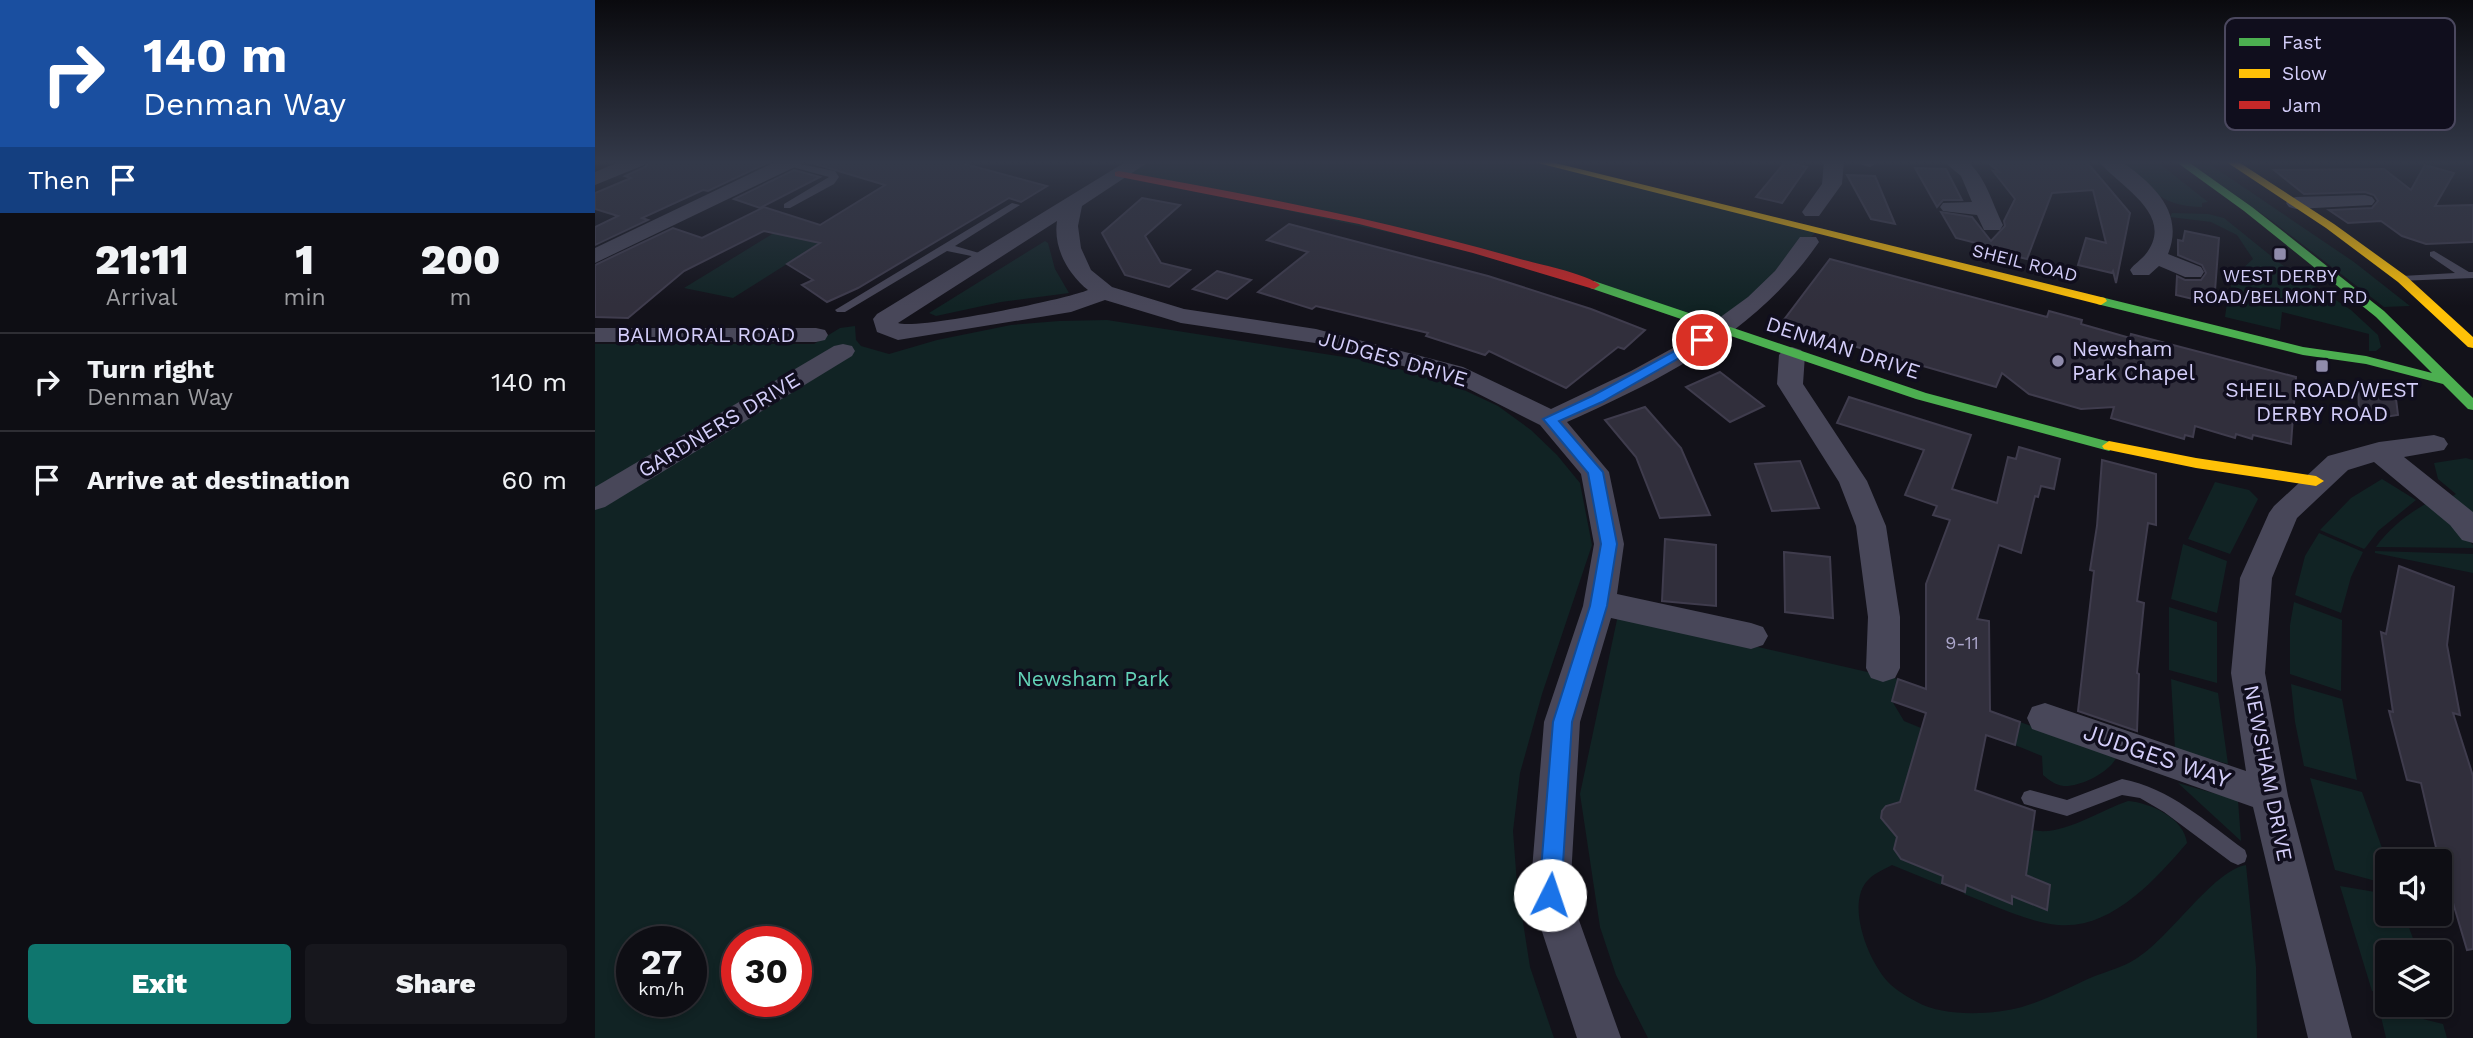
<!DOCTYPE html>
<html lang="en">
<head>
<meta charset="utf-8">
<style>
  :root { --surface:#0e0e14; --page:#17171d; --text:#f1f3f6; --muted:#9b9ca0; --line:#2e2e34; --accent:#0f766e }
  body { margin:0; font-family:"Work Sans",sans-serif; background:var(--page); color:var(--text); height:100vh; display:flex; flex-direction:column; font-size:26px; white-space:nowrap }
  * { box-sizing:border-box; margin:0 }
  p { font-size:23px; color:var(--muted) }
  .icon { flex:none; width:38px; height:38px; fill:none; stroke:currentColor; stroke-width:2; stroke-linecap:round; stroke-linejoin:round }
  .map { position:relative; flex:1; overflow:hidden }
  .side { display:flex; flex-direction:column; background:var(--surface); width:595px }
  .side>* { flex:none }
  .hud { background:#1a4fa0; color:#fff; overflow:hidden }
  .buttons { position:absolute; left:1780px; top:849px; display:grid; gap:14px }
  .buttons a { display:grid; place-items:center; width:77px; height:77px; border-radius:7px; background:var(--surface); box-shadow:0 4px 10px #0003,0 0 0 2px var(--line); font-size:35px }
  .speed { position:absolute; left:21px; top:926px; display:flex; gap:14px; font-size:35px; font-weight:700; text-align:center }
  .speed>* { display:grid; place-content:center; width:91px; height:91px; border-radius:50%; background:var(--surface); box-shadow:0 4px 10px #0003,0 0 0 2px var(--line); line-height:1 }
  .speed small { font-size:18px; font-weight:400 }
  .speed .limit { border:10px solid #d22; background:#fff; color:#111 }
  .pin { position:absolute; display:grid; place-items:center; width:60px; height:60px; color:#fff; margin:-30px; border:4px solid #fff; border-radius:50%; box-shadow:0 2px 7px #0007 }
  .me { position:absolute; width:77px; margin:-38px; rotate:4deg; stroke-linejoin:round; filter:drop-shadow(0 0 5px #0008) }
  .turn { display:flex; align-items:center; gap:24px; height:147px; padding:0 28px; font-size:32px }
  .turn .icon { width:91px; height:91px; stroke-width:2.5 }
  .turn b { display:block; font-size:49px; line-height:60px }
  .then { display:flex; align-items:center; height:66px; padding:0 28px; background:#0003; gap:14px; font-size:26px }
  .eta { display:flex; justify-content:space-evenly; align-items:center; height:119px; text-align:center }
  .eta b { font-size:42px; font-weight:800; line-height:49px }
  .cta { display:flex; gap:14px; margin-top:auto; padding:14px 28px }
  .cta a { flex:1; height:80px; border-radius:7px; background:var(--accent); color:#fff; font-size:28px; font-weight:800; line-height:80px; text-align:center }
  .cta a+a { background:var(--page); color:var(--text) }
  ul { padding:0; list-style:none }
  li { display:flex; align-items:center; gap:21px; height:98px; padding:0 28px; border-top:2px solid var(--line) }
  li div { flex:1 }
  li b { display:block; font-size:26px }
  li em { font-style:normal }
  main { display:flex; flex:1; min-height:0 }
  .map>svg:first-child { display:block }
  .green { fill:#112324; fill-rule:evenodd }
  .building { fill:#312f3c; stroke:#3f3c4d; stroke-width:2 }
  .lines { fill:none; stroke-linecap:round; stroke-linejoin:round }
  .lane { fill:#484759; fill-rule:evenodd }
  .street { fill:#484759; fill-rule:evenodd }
  .fast { fill:#4caf50; fill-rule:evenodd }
  .slow { fill:#ffc107; fill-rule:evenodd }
  .jam { fill:#c62828; fill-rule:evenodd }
  .route { fill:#1a73e8; stroke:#114b97; stroke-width:2 }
  .poi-dot { fill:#908cac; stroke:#100e1d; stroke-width:2.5 }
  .labels { text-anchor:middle; stroke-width:7; stroke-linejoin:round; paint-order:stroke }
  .far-street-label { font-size:18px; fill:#d4cefa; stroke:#100e1d }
  .far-poi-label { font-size:18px; fill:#d4cefa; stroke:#100e1d }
  .number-label { font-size:18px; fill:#aba6ca }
  .street-label { font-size:21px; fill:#d4cefa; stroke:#100e1d }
  .poi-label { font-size:21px; fill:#d4cefa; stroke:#100e1d; text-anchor:start }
  .park-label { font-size:21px; fill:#63d2b7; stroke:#100e1d }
  .near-street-label { font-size:24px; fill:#d4cefa; stroke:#100e1d }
  .key { fill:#100e1d; stroke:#4b485f; stroke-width:2 }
  .key-label { font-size:19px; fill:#d4cefa }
</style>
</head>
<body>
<main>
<section class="side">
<div class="hud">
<div class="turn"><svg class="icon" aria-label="right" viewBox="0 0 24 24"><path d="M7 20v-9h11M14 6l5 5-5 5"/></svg><div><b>140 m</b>Denman Way</div></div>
<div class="then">Then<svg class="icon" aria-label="arrive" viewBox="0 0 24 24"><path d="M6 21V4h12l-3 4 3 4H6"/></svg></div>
</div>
<div class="eta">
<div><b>21:11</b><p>Arrival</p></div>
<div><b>1</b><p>min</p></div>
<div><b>200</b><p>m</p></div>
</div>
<ul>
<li><svg class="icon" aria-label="right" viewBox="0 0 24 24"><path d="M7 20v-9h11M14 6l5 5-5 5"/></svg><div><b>Turn right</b><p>Denman Way</p></div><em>140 m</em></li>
<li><svg class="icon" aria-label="arrive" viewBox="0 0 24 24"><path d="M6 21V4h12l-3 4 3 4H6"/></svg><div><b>Arrive at destination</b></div><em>60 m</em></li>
</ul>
<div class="cta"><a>Exit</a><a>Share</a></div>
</section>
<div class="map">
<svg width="1878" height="1038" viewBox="0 0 1878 1038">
  <rect width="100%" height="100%" fill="#13121a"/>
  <g class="green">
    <polygon points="545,161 940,161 1222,231 1125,328 912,258 524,174"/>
    <path d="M1522,161H1561L1613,202L1607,203V207C1564,207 1553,185 1522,161Z"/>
    <polygon points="1592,161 1610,161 1759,262 1815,306 1789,307 1677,221"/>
    <path d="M1577,213L1613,214L1629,218L1686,264L1756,310L1783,335L1786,347L1781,351H1774V334L1687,312L1685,330L1630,317C1635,286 1634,280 1658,259L1642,235L1616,222L1575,217Z"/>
    <polygon points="179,233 225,243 138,298 89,288"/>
    <polygon points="450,241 453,243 460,269 474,293 406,302 341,316 334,313"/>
    <path d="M512,320L775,361L829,376L869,390L903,406L936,430L962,455L985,483L997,545L947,694L925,773L918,831L922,884L935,967L959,1038H0V344H219L245,328L260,326L261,340L266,346L294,354L342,340L416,325L464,321ZM37,942H96V1001H37ZM142,942H201V1001H142Z"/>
    <polygon points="1871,458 1878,460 1878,515 1856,497 1861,494 1843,479 1839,463"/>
    <polygon points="1787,479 1821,500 1783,531 1771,547 1769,549 1725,530 1756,498"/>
    <polygon points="1620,482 1654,490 1663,499 1635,554 1593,539"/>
    <path d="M1836,501L1878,545V548L1781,547C1794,528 1815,512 1836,501Z"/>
    <polygon points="1724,533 1768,552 1756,577 1746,613 1700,595 1710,556"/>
    <polygon points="1588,544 1632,561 1622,613 1576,599"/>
    <polygon points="1780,551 1878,554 1878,573 1780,553"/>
    <polygon points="1699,602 1747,620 1746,691 1695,674 1695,625"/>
    <polygon points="1574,607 1622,622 1622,683 1574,670"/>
    <path d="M1023,615L1303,679L1297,701L1309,721L1326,728L1305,803C1278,801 1287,826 1302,835L1299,849L1306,859L1348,876L1346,885L1297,865C1290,869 1280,873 1274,879C1249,902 1274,965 1296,985C1303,991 1314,998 1322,1002C1347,1017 1399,1015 1427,1007C1452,1000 1476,986 1500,976C1513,971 1528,967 1539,960C1575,939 1617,871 1651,865L1661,967L1662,1038H1053L1021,975L1005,927L985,794Z"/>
    <polygon points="1576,679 1623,693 1633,764 1580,749"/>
    <polygon points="1696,684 1747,699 1762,780 1709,766 1700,722"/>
    <path d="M1425,722L1522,756C1516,772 1485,787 1469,786C1460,785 1454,780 1448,775L1447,756L1420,745Z"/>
    <polygon points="1715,778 1767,792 1792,862 1792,884 1740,870"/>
    <polygon points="1583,783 1643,800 1646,841"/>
    <path d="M1533,801C1556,803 1589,818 1592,843C1561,879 1516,930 1463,925C1432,922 1399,905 1369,894L1371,885L1417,903V896L1451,909L1455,885L1421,871L1425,841L1435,845L1438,830C1466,837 1506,810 1533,801Z"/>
    <polygon points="1745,886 1792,894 1792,914 1809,914 1823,952 1792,952 1792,995 1777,991"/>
    <polygon points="1784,1008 1848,1024 1852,1038 1791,1038"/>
  </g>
  <g class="building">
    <polygon points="55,161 176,161 113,191 108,190 47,218 53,220 0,245 0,227 23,216 0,209 0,193 36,178 30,176 50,167"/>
    <polygon points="210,161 359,161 452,186 426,202 414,198 263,288 232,302 207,285 218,280 192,264 225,243 169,231 89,271 33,318 0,317 0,265 78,228 107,238 169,207 225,225 290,185"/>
    <polygon points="1391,161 1491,161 1535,213 1521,283 1518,271 1517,273 1483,265 1491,238 1511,243 1498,190 1457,193 1432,259 1390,249 1393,246 1361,238 1346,212 1377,217 1396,241 1410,226 1409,221 1420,199 1398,171 1404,172"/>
    <polygon points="1190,162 1212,167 1187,203 1161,197"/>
    <polygon points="1830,165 1859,173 1840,206 1878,205 1878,242 1831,244 1807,236 1786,221 1753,223 1734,210 1777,208 1783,201 1779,195 1770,192 1709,194 1679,170 1789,169 1816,190"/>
    <polygon points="1320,168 1351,169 1367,200 1348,200 1342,207"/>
    <polygon points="199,170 225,177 165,208 139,199"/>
    <polygon points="1252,175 1280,176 1300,224 1276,219"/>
    <polygon points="547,198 585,205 550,236 566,263 595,270 574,287 530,275 507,233"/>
    <polygon points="694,224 893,276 996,309 1050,330 1029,349 1023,347 971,388 894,351 890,355 831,336 833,333 721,306 717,309 663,292 713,252 672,240"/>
    <polygon points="1590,231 1624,238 1619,304 1581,295 1582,276 1590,280 1606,280 1611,273 1607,265 1583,255 1583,240 1588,241"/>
    <polygon points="1235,259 1452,317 1454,311 1487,320 1486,324 1535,338 1536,334 1701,377 1696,444 1658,435 1657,439 1641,434 1640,438 1600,426 1598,437 1590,435 1589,439 1516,418 1519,407 1486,409 1434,394 1407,373 1401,387 1185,325"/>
    <polygon points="622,271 656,280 632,299 598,289"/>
    <polygon points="1125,372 1169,406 1135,422 1091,387"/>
    <polygon points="1763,382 1800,391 1803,415 1783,418 1764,413"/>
    <polygon points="1254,397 1376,435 1357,489 1402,503 1413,457 1421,459 1424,447 1465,459 1459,489 1446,486 1443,497 1440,496 1426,553 1404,545 1382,619 1394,621 1395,711 1425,722 1420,745 1391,735 1380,790 1440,811 1431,875 1455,885 1452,910 1417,896 1417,904 1371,885 1370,892 1347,883 1348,876 1306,859 1299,849 1302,837 1286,818 1287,811 1291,806 1305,802 1331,713 1297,701 1303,679 1331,689 1331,584 1355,520 1338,515 1342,506 1310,495 1329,450 1242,423"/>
    <polygon points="1050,407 1086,448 1115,515 1065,518 1041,457 1010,420"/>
    <polygon points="1507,460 1561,474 1561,525 1553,523 1542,601 1549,603 1542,673 1544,674 1542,731 1483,711 1499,571 1495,570 1502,526"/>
    <polygon points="1205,461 1224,508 1177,511 1160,464"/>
    <polygon points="1070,539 1121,545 1121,606 1067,601"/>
    <polygon points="1189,552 1235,557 1238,618 1190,612"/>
    <polygon points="1804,566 1859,587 1852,645 1865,715 1858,713 1878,776 1878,949 1872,950 1856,896 1852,895 1826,783 1812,780 1794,711 1798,712 1786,632 1791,634"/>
  </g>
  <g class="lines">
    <g class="lane">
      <polygon points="190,161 240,171 244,177 239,184 195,208 189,208 189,204 234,177 190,165"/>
      <polygon points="417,203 425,205 360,246 391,255 391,259 352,251 250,312 242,312 240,310"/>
      <polygon points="1839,251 1874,272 1878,272 1878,278 1803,281 1803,277 1807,276 1860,273 1835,256 1835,252"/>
      <path d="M1527,779C1575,788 1611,822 1650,850L1652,856L1650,862L1643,865L1636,862L1569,812L1545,798L1527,795L1472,816L1429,804L1426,798L1429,792L1435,790L1472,800Z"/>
    </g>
    <g class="street">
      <polygon points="26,161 52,161 49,165 0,185 0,172"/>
      <polygon points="182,161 207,161 204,165 0,263 0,248"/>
      <path d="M532,161H555L487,206L483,226L486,248L496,270L517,287L589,309L721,329L868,367L956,409L1036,371L1098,337L1153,297L1180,271L1205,237H1221L1224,242C1162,332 1070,378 972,422L1014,472L1029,544L1022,594L1156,623L1168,627L1173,636L1168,645L1156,649L1016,618L985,722L975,895L1026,1038H982L935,895L949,722L988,606L999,544L986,474L945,425L850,377L720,343L586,323L510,300L476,312L303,340L282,332L278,319L282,314ZM462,221C458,248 473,274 493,290C469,300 321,330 303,323Z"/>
      <polygon points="1229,161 1249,161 1247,184 1224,216 1210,216 1207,212 1227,184"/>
      <polygon points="1264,161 1285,161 1275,167 1267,165"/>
      <path d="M1348,161H1372C1391,177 1397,203 1408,225L1405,230H1389L1382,215L1348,211L1345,207L1348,203L1377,202L1366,176Z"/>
      <path d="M1504,161H1526C1558,184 1590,212 1573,254L1606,267L1609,272L1606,277H1590L1564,266L1554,275H1538L1535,270C1539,264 1546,260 1550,255C1583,214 1522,186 1504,161Z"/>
      <polygon points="1770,195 1777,197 1780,201 1777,205 1701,209 1694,207 1691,203 1694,199 1701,197"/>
      <polygon points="0,328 221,328 230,330 233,335 230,340 221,342 0,342"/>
      <polygon points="248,344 257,346 260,351 257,356 10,507 0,510 0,487 239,346"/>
      <polygon points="1197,347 1206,350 1210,355 1208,384 1272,481 1291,526 1305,617 1305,668 1300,678 1288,682 1276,678 1271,668 1273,617 1261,526 1244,482 1182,384 1184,355 1188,350"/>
      <polygon points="1839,435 1849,438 1853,444 1849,450 1809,457 1878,512 1878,543 1867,540 1855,525 1779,462 1753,470 1702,518 1677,578 1670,673 1693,796 1757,1038 1713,1038 1658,807 1437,729 1432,718 1437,707 1450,703 1651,771 1636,673 1645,578 1674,513 1679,506 1733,456 1784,442"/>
    </g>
    <g class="fast">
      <polygon points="1580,161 1592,161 1657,207 1789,311 1878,398 1878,410 1873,409 1848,384 1771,364 1708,355 1502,304 1502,298 1506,297 1708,347 1771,356 1837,373 1781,317 1649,211"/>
      <polygon points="999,281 1331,393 1519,443 1521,446 1514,451 1321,399 995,288 995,282"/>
    </g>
    <g class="slow">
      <polygon points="935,161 952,161 1510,298 1512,301 1506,305"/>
      <polygon points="1630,161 1642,161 1739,224 1811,276 1878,337 1878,348 1873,347 1803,282 1731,228"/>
      <polygon points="1514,441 1601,458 1721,476 1729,481 1721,486 1601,468 1509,449 1507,446"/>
    </g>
    <path class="jam" d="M524,171C659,195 793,221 925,259C943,264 992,274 1005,285L999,289L995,288L878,253L764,224L520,176V172Z"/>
  </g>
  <linearGradient id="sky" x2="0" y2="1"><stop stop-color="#0a0a0e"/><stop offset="0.53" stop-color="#333949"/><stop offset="1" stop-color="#333949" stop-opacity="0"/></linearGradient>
  <rect width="1878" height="306" fill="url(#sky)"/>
  <polygon class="route" points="1107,336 1112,337 1112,342 1007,402 964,421 1008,472 1022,544 1012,606 977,722 966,895 963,903 955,906 948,903 944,895 958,722 995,606 1006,544 993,473 948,419 997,396"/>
  <g class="poi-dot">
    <rect x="1678" y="247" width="14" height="14" rx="3.5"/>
    <circle cx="1463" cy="361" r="7"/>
    <rect x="1720" y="359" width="14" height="14" rx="3.5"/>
  </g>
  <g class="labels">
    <g class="far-street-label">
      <text transform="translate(1430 263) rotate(14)" y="6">SHEIL ROAD</text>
    </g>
    <g class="far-poi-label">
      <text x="1685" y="282">WEST DERBY<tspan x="1685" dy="21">ROAD/BELMONT RD</tspan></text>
    </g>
    <g class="number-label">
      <text x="1367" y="649">9-11</text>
    </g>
    <g class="street-label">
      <text x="111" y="342">BALMORAL ROAD</text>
      <text transform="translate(1248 348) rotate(18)" y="7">DENMAN DRIVE</text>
      <text transform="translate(798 359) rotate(16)" y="7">JUDGES DRIVE</text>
      <text transform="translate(124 425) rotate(-31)" y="7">GARDNERS DRIVE</text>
      <text transform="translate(1673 773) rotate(79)" y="7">NEWSHAM DRIVE</text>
    </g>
    <g class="poi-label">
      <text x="1477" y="356">Newsham<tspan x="1477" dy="24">Park Chapel</tspan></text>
      <text x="1727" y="397" text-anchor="middle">SHEIL ROAD/WEST<tspan x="1727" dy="24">DERBY ROAD</tspan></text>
    </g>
    <g class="park-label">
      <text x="498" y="686">Newsham Park</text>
    </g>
    <g class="near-street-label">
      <text transform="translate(1562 756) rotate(19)" y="8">JUDGES WAY</text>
    </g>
  </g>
  <rect x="1630" y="18" width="230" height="112" rx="10" class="key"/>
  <rect x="1644" y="38" width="31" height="8" fill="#4caf50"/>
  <rect x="1644" y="69" width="31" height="9" fill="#ffc107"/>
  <rect x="1644" y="101" width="31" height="8" fill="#c62828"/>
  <g class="key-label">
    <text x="1687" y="49">Fast</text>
    <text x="1687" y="80">Slow</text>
    <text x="1687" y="112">Jam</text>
  </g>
</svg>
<div class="buttons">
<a><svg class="icon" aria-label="sound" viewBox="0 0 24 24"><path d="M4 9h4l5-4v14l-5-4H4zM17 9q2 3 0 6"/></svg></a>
<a><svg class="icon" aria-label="layers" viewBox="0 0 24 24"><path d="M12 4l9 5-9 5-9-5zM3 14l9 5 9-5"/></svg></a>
</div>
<div class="speed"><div>27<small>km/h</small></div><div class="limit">30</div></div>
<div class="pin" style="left:1107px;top:340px;background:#d93025"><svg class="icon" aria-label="arrive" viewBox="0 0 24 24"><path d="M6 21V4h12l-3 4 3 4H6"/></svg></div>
<svg class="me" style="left:955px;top:895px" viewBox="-20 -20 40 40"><circle r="19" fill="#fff"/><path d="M0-13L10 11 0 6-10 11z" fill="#1a73e8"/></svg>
</div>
</main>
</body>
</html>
